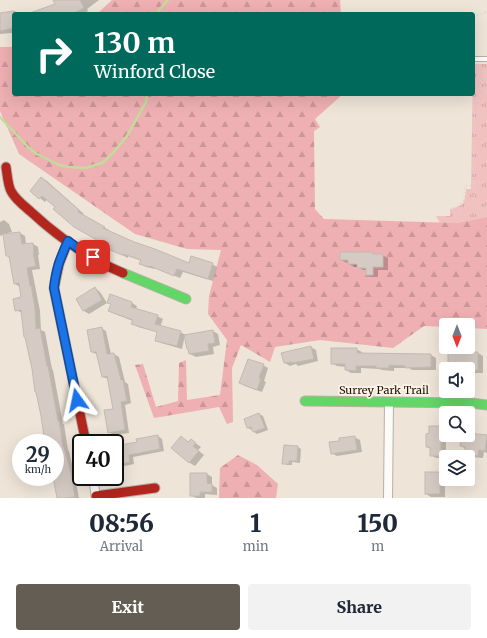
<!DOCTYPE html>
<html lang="en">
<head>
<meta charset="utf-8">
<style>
  :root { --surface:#fff; --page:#f2f2f3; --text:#1f2937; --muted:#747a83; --accent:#645d53 }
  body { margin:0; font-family:Merriweather,serif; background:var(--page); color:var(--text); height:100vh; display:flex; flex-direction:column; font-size:15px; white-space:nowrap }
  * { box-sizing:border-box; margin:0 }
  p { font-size:13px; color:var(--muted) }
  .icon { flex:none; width:22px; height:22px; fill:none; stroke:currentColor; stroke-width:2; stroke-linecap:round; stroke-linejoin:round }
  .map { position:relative; height:498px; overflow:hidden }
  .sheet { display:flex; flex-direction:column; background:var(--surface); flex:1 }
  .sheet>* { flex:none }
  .banner { position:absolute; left:12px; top:12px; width:463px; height:84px; border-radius:4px; box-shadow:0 4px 16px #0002; background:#00695c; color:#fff; overflow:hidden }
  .needle { width:26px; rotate:180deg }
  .tools { position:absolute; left:439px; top:318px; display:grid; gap:8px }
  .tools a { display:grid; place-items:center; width:36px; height:36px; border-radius:4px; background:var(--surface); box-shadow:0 4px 16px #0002; font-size:20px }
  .speed { position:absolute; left:12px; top:434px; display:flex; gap:8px; font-size:20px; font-weight:700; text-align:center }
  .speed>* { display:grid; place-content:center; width:52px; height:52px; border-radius:50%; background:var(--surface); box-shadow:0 4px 16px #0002; line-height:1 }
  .speed small { font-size:10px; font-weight:400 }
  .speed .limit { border:2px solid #111; border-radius:6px; background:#fff; color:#111 }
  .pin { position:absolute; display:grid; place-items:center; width:34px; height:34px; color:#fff; margin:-17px; border-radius:8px; box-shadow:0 2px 6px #0006 }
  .me { position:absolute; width:44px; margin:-22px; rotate:348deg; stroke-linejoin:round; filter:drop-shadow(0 0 3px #0008) }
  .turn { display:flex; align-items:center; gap:14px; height:84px; padding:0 16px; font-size:18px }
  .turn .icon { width:52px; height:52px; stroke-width:2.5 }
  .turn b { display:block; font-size:28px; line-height:34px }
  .eta { display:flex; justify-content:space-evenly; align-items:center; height:68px; text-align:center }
  .eta b { font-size:24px; font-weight:800; line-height:28px }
  .cta { display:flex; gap:8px; margin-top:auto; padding:8px 16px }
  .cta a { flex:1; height:46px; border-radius:4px; background:var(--accent); color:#fff; font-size:16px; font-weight:800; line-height:46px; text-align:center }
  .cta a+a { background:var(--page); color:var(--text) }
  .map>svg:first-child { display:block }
  .grass { fill:url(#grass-tufts) }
  .forest { fill:url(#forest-firs) }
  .shadow { fill:#0003 }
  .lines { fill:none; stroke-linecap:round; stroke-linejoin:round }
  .stream { stroke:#c0dd9a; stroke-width:2.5 }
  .building { fill:#d5cbc4; stroke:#c3bab2 }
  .lane-casing { stroke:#b8b0a6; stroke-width:6 }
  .street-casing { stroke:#b8b0a6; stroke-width:10 }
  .fast-casing { stroke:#b8b0a6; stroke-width:11 }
  .jam-casing { stroke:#b8b0a6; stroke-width:11 }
  .path { stroke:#d7d4d0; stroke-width:1.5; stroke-dasharray:1 3; stroke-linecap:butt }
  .lane { stroke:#fcfbf9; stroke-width:4 }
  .street { stroke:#fcfbf9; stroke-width:8 }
  .fast { stroke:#63d668; stroke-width:9 }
  .jam { stroke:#b3261e; stroke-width:9 }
  .route-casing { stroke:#114b97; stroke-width:10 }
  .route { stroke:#1a73e8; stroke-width:7 }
  .labels { text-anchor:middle; stroke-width:3.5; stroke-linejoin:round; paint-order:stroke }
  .street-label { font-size:11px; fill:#1a140c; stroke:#fff3e6 }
</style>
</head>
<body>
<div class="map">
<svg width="487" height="498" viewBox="0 0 487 498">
  <defs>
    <pattern id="grass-tufts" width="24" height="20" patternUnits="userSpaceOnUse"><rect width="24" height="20" fill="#f1c1c0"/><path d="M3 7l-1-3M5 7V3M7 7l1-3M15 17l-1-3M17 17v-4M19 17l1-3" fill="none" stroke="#cea5a4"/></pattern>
    <pattern id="forest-firs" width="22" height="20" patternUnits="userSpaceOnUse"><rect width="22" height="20" fill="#eeb0b2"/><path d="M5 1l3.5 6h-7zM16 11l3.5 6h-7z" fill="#cc9698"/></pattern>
  </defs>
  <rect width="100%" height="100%" fill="#eee4d8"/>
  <path class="grass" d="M473,64H487V217L457,223H440L436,216H450V209C464,206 465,203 466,189H471Z"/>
  <g class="forest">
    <polygon points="112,0 340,0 341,14 97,14"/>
    <polygon points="0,47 14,47 14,94 343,94 315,119 320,127 314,131 315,209 324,219 457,223 487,217 487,329 468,328 468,325 446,325 446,327 424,326 393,348 320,340 275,347 270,362 241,345 232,368 233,422 227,424 219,407 154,418 135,365 143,364 156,407 178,401 179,363 186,360 187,400 220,395 227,340 208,314 209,296 221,250 187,249 135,234 19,154 0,111"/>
    <polygon points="238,455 257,465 278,484 276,498 219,498 220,468"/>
  </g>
  <g class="shadow">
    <polygon points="59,0 99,0 87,9 88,11 82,14 29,14 57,5"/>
    <polygon points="15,11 20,14 14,14 14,34 11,33 0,34 0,14"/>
    <polygon points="42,178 47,181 84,214 82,216 109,230 108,232 189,265 212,264 217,267 213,281 183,272 180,278 155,268 155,269 146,267 141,264 142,261 128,256 128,258 108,248 104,243 47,199 45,202 31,191"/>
    <polygon points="4,220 9,224 12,232 8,233 8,234 20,233 25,236 26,244 33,244 38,247 39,255 38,255 40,269 32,270 40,311 41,330 45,332 52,369 53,370 63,424 64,424 68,450 69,451 75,477 79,498 58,498 55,474 55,443 46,443 22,313 16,310 22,298 20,287 15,284 10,258 7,256 4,234 0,236 0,222"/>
    <polygon points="373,253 376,255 382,255 388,258 388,270 378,270 378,277 372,277 367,274 367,270 363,270 358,267 354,267 349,264 349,263 347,263 341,260"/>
    <polygon points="95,288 100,292 107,303 89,314 84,311 77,299"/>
    <polygon points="111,295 132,303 137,306 136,309 157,316 163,319 160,327 180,332 186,335 213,331 218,334 220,345 213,347 214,354 196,357 190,354 185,335 182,349 161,343 156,340 158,332 138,327 133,324 133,321 115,314 109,311 112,304"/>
    <polygon points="101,328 106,331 111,354 114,354 119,357 125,382 128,384 131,403 125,405 129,433 113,435 109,432 114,410 108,379 103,377 98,355 92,352"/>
    <polygon points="311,347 316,350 318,361 298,366 296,364 290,366 285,363"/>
    <polygon points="356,349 362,352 362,354 431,355 436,358 436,370 412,370 409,368 394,368 394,371 382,370 379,369 361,368 361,373 351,373 346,370 346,367 337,366 332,363"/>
    <polygon points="478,353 483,356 483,373 468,373 468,369"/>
    <polygon points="263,365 268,368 264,381 266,382 262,392 245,386 240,383"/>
    <polygon points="259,414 263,416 268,430 257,434 254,432 253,429 252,430 248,428 245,420"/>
    <polygon points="441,427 446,430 446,458 436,458 431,455 431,449 427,447"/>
    <polygon points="468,434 487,437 487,453 484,452 483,458 471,457 466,454 466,449 461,446 462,435 468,435"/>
    <polygon points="158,436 162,439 164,451 133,457 134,464 115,468 115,447 138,443"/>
    <polygon points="354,437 360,440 362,452 337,456 331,453"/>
    <polygon points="191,440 201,447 198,450 204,455 195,466 190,463 172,448 189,443"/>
    <polygon points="298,447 301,449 300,463 292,462 292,465 287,465 283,463"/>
    <polygon points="440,473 445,476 445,497 431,497 426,494"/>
    <polygon points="207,474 212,477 212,485 217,488 217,495 205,494 205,498 196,498 191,495"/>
  </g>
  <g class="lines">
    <g class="stream">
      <polyline points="158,14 159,10 168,0"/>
      <polyline points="0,117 29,148 37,154 59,165 68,167 86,168 102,163 113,153 127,136 146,102 147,94"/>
    </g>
  </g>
  <g class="building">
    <polygon points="53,0 80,0 84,8 72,14 30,14 30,13 55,4"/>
    <polygon points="14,11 14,28 0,31 0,13"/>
    <polygon points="41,177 79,210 78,212 105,227 103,228 134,242 155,249 189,263 191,256 213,263 208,279 177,269 174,276 150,266 149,267 139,264 141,260 123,254 122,255 101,246 102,243 74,227 53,209 55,207 42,196 39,199 30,191"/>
    <polygon points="20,232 22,244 33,243 34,253 33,253 36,266 27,268 30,286 31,285 35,308 36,329 40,328 47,366 48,366 58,421 59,420 63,447 64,447 71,473 75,497 67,498 57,498 53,477 55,477 55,443 45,443 41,416 36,392 35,392 32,369 25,337 24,337 21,310 15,311 13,299 21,297 19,283 14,284 9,256 6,256 3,234"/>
    <polygon points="340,252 373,252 373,254 383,254 383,267 373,267 373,275 366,275 366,268 357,268 357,264 348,264 348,260 340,260"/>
    <polygon points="95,287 102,300 83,311 76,299"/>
    <polygon points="110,294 132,302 131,307 158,315 155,324 181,331 177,346 155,341 157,332 131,324 133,320 108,311 111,304 107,303"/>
    <polygon points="102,327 107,354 114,353 121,380 123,380 127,401 121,402 125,430 108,433 104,410 113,409 107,376 102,377 96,352 91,352 87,330"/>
    <polygon points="213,330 215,343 208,344 209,351 189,354 188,349 187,349 184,335"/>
    <polygon points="311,346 314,359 292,363 292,362 284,363 281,353"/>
    <polygon points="331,348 357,348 357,353 431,354 431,367 405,368 405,366 389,365 389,368 376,368 376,366 356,366 356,371 345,370 345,364 331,364"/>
    <polygon points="448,352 478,352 478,370 468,371 468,369 448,369"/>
    <polygon points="248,359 264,364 259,378 261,378 257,390 239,383"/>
    <polygon points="259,413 265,428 253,432 251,427 247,428 244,419"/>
    <polygon points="429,426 441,426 441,456 430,456 430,447 426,447 426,434 429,433"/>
    <polygon points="468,433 487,435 485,451 479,450 478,456 465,454 465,447 460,446 461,435 468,435"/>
    <polygon points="158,435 160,449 129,455 130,462 115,465 115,446 137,442 136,439"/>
    <polygon points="181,436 188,442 191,439 196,443 193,446 199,451 189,463 171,448"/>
    <polygon points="355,436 357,450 331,454 329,442 339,441 339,438"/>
    <polygon points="284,445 298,446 297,461 289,461 289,464 282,464"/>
    <rect x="425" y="472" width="15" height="22"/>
    <polygon points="190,473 207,473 207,483 212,484 212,492 200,492 200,496 190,496"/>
  </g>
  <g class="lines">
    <g class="lane-casing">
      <polyline id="lane" points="473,59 487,59"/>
    </g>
    <g class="street-casing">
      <g id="street">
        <polyline points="93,477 96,498"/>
        <polyline points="388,498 389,402"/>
      </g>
    </g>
    <g class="fast-casing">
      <g id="fast">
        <polyline points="123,273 186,299"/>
        <polyline points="305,401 471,403 487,405"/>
      </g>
    </g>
    <g class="jam-casing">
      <g id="jam">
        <path d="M6,167C7,173 8,186 11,191C15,199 23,205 30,211C57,236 89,259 123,273"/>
        <polyline points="68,241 59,264 54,288 86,443"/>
        <polyline points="96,496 155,488"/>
      </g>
    </g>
    <g class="path">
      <polyline points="473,15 476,15 487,12"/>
      <polyline points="476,66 475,66 473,183 487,181"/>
      <path d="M475,69C478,69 481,70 484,72C487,76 487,84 484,87C481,89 478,89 475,90"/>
      <polyline points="487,91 481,95 479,99 479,118 487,115"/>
      <polyline points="473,183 473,194 474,198 470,203 460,211 459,214 487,214"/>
      <polyline points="470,203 478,207 485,207 487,204"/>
      <path d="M459,214H455L452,208C466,204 464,197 465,186H473"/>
    </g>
    <use href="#lane" class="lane"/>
    <use href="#street" class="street"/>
    <use href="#fast" class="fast"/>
    <use href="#jam" class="jam"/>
  </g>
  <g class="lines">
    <g class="route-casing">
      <path id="route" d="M77,400L54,288C56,268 60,259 68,241L83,252L93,257"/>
    </g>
    <use href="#route" class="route"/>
  </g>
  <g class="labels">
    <g class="street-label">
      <text x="384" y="394">Surrey Park Trail</text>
    </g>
  </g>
</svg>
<div class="tools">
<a><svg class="needle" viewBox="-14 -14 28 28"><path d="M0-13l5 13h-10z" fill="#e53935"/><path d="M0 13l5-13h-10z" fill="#747a83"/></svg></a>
<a><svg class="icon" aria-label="sound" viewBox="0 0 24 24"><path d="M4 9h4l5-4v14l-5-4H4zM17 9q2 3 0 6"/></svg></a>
<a><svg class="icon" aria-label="search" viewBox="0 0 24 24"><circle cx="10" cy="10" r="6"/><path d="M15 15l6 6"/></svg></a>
<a><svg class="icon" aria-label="layers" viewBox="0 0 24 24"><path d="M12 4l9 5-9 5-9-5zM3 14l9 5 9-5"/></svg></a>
</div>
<div class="speed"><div>29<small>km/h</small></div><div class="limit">40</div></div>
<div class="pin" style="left:93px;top:257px;background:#d93025"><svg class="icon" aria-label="arrive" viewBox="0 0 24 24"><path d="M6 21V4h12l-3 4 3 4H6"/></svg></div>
<svg class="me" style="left:77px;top:400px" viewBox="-20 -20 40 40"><path d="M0-17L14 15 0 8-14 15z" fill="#1a73e8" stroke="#fff" stroke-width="4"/></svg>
<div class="banner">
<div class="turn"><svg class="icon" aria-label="right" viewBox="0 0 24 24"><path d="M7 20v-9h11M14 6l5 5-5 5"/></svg><div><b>130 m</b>Winford Close</div></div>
</div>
</div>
<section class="sheet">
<div class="eta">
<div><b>08:56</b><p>Arrival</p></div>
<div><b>1</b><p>min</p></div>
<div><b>150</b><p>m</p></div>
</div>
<div class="cta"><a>Exit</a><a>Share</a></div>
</section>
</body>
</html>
